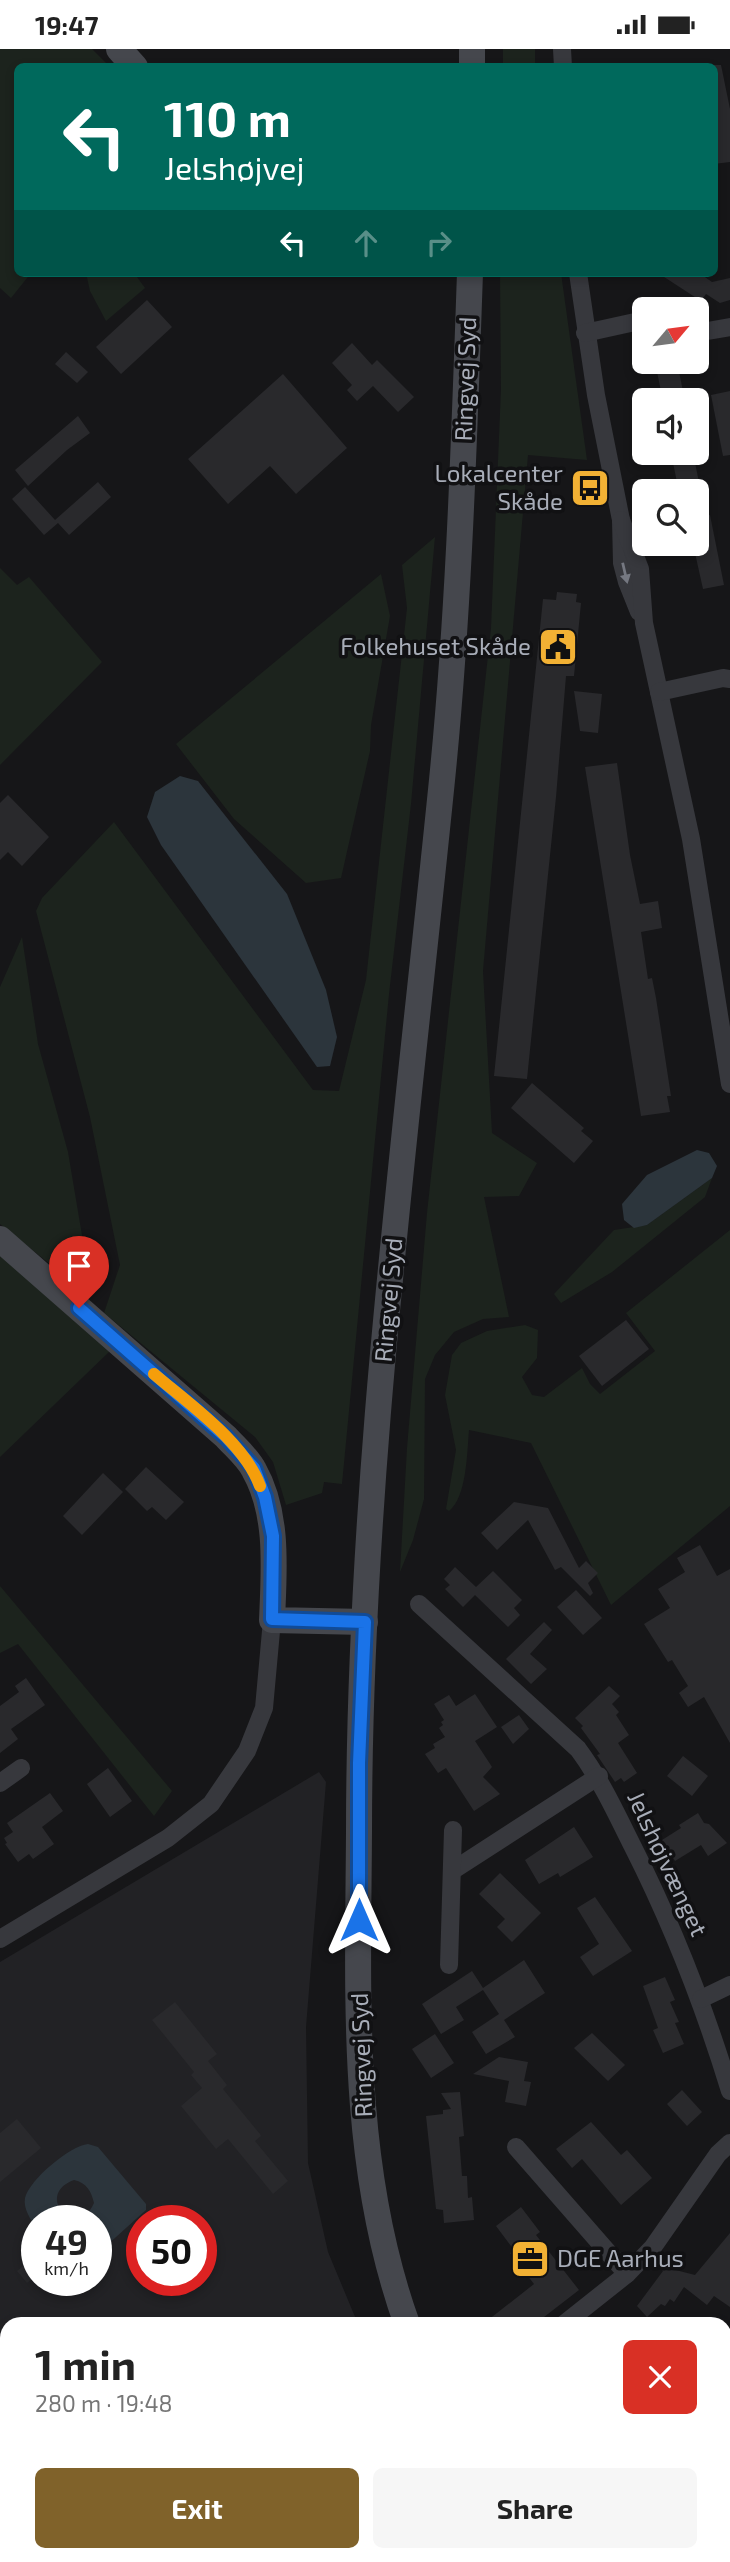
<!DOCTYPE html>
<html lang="en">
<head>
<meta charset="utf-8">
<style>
  :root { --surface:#fff; --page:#f6f6f6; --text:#222; --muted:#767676; --accent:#80622a }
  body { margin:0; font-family:"Exo 2",sans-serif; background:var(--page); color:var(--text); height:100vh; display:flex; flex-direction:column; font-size:26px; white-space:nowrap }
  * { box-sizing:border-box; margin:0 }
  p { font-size:23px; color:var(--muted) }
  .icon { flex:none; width:38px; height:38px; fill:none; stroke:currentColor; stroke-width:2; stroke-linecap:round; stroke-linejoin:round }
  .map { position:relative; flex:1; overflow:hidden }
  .panel { position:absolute; left:0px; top:2268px; width:732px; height:245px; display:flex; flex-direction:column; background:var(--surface); border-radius:21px 21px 0 0; box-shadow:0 4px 10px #0003 }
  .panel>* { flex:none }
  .top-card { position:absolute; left:14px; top:14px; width:704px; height:214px; border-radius:10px; box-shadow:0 4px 10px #0003; background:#00695c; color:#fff; overflow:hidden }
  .needle { width:46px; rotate:61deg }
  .tools { position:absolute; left:632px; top:248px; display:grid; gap:14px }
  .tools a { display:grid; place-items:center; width:77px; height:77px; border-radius:10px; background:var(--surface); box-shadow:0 4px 10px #0003; font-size:35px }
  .speed { position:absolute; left:21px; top:2156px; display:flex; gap:14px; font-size:35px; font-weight:700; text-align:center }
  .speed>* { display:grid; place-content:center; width:91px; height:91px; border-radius:50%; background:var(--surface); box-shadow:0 4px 10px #0003; line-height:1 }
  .speed small { font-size:18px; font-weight:400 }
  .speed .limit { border:10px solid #d22; background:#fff; color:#111 }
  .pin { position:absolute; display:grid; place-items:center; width:60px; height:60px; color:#fff; margin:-72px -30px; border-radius:50% 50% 50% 0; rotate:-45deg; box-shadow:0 0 7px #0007 }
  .pin .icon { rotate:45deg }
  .me { position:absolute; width:77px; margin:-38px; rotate:0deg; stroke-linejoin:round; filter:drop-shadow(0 0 5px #0008) }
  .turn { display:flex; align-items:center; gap:24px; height:147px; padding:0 35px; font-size:32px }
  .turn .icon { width:91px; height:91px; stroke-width:2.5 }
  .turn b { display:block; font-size:49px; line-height:60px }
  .lanes { display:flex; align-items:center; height:66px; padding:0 35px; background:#0003; justify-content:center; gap:35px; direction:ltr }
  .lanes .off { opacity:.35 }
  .round { display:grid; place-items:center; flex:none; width:74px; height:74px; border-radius:10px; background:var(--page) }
  .head { display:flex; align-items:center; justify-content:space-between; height:119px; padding:0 35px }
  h1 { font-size:42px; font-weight:700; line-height:52px }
  .cta { display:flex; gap:14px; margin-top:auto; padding:14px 35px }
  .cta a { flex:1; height:80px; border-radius:10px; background:var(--accent); color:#fff; font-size:28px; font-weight:700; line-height:80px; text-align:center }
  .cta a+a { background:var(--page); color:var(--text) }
  .status { display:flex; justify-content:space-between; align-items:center; height:49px; padding:0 35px; background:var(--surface); direction:ltr }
  .status svg { height:19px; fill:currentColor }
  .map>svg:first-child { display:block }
  .built { fill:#222225; fill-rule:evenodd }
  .green { fill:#1c231d }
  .water { fill:#2c353c; fill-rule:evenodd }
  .building { fill:#29292c }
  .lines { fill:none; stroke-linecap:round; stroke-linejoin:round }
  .street { stroke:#37383d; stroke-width:18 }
  .secondary { stroke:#45474d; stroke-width:26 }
  .oneway { fill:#757881 }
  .route-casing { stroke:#114b97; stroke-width:18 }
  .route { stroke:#1a73e8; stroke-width:12 }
  .slow { stroke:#f59e0b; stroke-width:12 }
  .labels { text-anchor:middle; stroke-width:7; stroke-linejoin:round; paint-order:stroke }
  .street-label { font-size:24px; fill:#a8adb8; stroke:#111113 }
  .poi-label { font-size:24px; fill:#a8adb8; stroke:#111113; text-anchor:end }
</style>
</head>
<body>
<div class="status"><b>19:47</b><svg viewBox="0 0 49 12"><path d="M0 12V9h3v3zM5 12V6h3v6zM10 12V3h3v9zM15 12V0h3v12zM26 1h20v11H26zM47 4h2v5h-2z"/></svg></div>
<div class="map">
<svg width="730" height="2513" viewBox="0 0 730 2513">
  <rect width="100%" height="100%" fill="#161618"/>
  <path class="built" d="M319,1723L326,1733L306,1978L308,2114L328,2203L358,2275H7V2506H303L296,2513H0V1913ZM37,2172H96V2231H37ZM142,2172H201V2231H142Z"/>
  <g class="green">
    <polygon points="0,0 92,0 109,17 18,18 18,224 31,224 11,249 0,239"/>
    <rect x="503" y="0" width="32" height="17"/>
    <polygon points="86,224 134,224 145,239 106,272 90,242"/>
    <polygon points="500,224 561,224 587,411 528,406 483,922 492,1084 537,1114 519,1147 484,1148 509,1268 483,1270 454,1283 435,1306 425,1330 424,1450 413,1491 400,1523 407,1399 427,1164 491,579 501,340"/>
    <polygon points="435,488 411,755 389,945 342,1435 324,1433 322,1444 286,1456 273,1413 255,1388 104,1264 120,1216 90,1068 36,862 42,849 114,773 313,1041 339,1042 366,931 407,559 402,516"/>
    <polygon points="0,519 17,536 29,528 102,613 0,716"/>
    <polygon points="381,525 390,567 371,676 370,702 341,829 306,834 234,770 176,695"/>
    <polygon points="22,888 38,995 68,1103 87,1216 71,1232 0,1175 0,938"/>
    <polygon points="712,1129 705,1148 612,1223 561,1254 554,1245 614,1181 647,1176"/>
    <path d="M730,1181V1457L611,1556L531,1394L469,1381C467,1403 467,1448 449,1462L446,1460L456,1401L445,1346L452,1306L461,1294L487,1282L525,1276L538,1281L537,1309L522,1328L532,1346L544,1348L582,1319L590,1335L600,1345L655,1302L626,1264Z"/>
    <polygon points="0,1205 111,1301 0,1408"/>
    <polygon points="0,1537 172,1742 154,1767 18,1595 0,1604"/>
  </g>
  <g class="water">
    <polygon points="180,727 198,732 287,845 326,941 337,988 330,1017 317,1018 161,796 147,768 155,743"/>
    <polygon points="697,1101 709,1104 717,1117 712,1129 647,1176 634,1179 624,1171 622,1155 647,1126"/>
    <path d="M88,2095L98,2098L146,2155V2161L96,2206V2172H37V2180C31,2171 23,2160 25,2149C30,2130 70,2097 88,2095ZM74,2131C87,2134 91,2142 94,2154C77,2193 33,2146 74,2131Z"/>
  </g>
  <g class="building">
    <polygon points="714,16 721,16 730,60 730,113 714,115"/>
    <polygon points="658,224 699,224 712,233 730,229 730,251 720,254 706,245 701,252"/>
    <polygon points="147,251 172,278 121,325 96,298"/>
    <polygon points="352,294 372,316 377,311 414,348 398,363 373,337 357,352 347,341 352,336 332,314"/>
    <polygon points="66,303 88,323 77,334 55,315"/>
    <polygon points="655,313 677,313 685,352 663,352"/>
    <polygon points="283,325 347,399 296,445 270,417 228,455 188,410"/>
    <polygon points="730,342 730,406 723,407 711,346"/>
    <polygon points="78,367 90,384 67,401 28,437 15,421"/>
    <polygon points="671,404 693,404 701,443 679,443"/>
    <polygon points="98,433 111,448 69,486 58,474 44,486 12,450 25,438 55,471"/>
    <polygon points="710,466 724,536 703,540 693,495 696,495 696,469"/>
    <polygon points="557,543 577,545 576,553 581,554 574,627 566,627 556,748 527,1030 494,1027 543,550 556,551"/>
    <polygon points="574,642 602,645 598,684 580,682"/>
    <polygon points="617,714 630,806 640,855 658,852 662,879 641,883 648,930 652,929 656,949 671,1047 667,1047 670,1063 641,1067 585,718"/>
    <polygon points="8,746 49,788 22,817 8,803 0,811 0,754"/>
    <polygon points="532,1034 584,1079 581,1082 593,1092 574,1114 511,1059"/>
    <polygon points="626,1271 649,1300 602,1337 579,1307"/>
    <polygon points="146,1418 184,1453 166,1471 152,1458 147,1462 125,1440"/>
    <polygon points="103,1424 123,1443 82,1486 63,1467"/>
    <polygon points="514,1453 548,1459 579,1519 586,1512 598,1524 588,1534 593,1544 590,1547 561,1518 555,1521 528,1471 497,1501 481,1484"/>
    <polygon points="700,1496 717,1527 730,1520 730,1694 704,1648 688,1658 679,1644 688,1637 672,1611 668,1613 644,1575 670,1559 658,1540 685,1523 677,1509"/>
    <polygon points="455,1518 476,1538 493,1522 522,1551 514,1559 520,1566 508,1578 475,1546 463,1558 445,1540 450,1536 444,1530"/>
    <polygon points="576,1541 602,1569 583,1586 557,1558"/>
    <polygon points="544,1573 552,1581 530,1605 547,1620 531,1635 506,1610"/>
    <polygon points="26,1629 45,1656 11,1680 18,1690 0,1704 0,1657 19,1643 15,1637"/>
    <polygon points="609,1637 620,1647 612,1655 619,1663 616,1666 629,1686 618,1694 637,1724 624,1733 621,1729 615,1733 597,1706 600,1705 581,1679 583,1677 575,1669"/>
    <polygon points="475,1645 497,1678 475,1692 492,1718 483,1728 500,1745 474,1762 446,1719 438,1724 425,1705 435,1699 433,1695 445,1688 439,1679 443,1676 441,1673 444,1671 434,1655 449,1646 456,1657"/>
    <polygon points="519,1666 529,1680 513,1695 501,1678"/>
    <polygon points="683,1707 708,1727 692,1747 667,1727"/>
    <polygon points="108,1719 132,1752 110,1768 87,1735"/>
    <polygon points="50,1744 63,1762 42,1778 54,1795 33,1810 29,1805 18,1813 5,1795 7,1794 4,1789 13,1783 7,1774"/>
    <polygon points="698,1764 704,1774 709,1775 727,1794 708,1807 701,1796 675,1812 662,1791 681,1779 679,1776"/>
    <polygon points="574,1778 593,1808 560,1828 558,1824 539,1835 525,1811"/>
    <polygon points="500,1824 541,1864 512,1893 497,1878 505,1870 479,1845"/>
    <polygon points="595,1848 632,1902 593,1927 580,1908 599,1895 577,1859"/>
    <polygon points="524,1911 545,1944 504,1971 515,1988 486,2005 472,1983 499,1965 483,1941 456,1958 464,1971 441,1985 422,1955 472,1922 483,1939"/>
    <polygon points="665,1928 675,1951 670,1953 679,1973 675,1974 684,1995 663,2004 653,1981 658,1979 643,1937"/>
    <polygon points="175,1953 217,2005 208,2012 227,2036 223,2040 260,2085 261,2087 255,2092 288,2132 273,2145 228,2090 216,2100 181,2057 202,2039 191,2026 194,2023 152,1971"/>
    <polygon points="592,1984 625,2016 608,2032 574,1999"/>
    <polygon points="435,1985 454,2014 431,2029 412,2000"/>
    <polygon points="499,2008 528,2013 524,2032 531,2033 526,2057 505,2053 509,2032 473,2025"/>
    <polygon points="682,2041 702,2063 687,2077 667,2055"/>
    <polygon points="460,2043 464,2087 459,2088 462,2127 467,2127 468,2149 472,2148 474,2171 444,2174 443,2161 436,2160 426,2067 443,2065 443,2061 451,2060 441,2044"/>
    <polygon points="17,2070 41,2099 0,2133 0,2084"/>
    <polygon points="591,2073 621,2106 627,2101 652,2129 621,2156 582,2110 572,2119 556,2100"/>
    <polygon points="521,2158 540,2183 536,2186 579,2241 535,2275 483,2275 534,2235 510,2204 514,2201 496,2177"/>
    <polygon points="730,2184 730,2258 714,2247 707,2256 684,2238 674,2253 670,2250 665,2257 661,2255 647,2268 637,2257 663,2222 656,2216 695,2226"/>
    <polygon points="37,2205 37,2226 27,2234 17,2222"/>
  </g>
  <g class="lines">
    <g class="street">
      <polyline points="562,0 563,18"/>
      <polyline points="578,224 596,346 621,471 622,514 627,533 639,563"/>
      <polyline points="585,284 644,271"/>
      <polyline points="696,284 730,278"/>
      <polyline points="621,471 640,520 644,574 691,790 730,1035"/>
      <polyline points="659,643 723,629 730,630"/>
      <path d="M419,1555L578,1700C601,1731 616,1764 633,1798C673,1877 704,1957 730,2042"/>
      <polyline points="0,1734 21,1719"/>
      <polyline points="452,1822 599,1727"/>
      <polyline points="0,1890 168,1789 211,1755 247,1702 264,1659 272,1571"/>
      <polyline points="449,1916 453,1781"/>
      <polyline points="701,1950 730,1936"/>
      <polyline points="516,2098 627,2225"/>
      <polyline points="564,2275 627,2225 653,2198 718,2105 730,2094"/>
      <polyline points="724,2389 730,2404"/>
    </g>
    <g class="secondary">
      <polyline points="119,0 135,18"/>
      <polyline points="472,0 472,18"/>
      <path d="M0,1190L226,1388C235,1398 248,1409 254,1421C279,1465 274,1522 272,1571L365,1573"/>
      <path d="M407,2275C350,2117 358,1948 359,1783C359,1431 407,1080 442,731C459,562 464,393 470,224"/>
      <polyline points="724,2331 730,2326"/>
      <polyline points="517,2513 524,2506"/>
      <polyline points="543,2513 550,2506"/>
    </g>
  </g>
  <defs><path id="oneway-solid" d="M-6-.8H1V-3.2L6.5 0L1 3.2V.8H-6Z" transform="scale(1.75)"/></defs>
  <use class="oneway" href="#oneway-solid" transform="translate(625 524) rotate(77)"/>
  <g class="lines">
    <g class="route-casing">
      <polyline id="route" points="79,1259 226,1388 254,1419 265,1448 273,1487 272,1570 365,1573 359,1714 359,1871"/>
    </g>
    <use href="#route" class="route"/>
    <path class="slow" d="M154,1325C189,1355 244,1393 260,1437"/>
  </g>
  <defs>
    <g id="bus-square" transform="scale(2.0125)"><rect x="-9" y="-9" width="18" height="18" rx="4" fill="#f2b134" stroke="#111113"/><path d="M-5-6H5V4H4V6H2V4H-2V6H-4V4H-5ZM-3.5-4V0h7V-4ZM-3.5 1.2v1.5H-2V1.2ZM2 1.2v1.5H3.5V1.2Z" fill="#111"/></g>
    <g id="civic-square" transform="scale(2.0125)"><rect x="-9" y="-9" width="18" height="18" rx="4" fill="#f2b134" stroke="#111113"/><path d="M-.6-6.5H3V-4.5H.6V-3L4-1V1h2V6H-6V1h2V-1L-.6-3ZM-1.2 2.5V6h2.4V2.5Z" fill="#111"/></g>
    <g id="office-square" transform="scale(2.0125)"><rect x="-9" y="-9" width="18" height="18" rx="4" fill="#f2b134" stroke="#111113"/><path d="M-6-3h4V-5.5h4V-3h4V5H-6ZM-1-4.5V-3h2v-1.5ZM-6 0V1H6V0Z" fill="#111"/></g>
  </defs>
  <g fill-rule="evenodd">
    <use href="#bus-square" x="590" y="439"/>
    <use href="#civic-square" x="558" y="598"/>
    <use href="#office-square" x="530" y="2210"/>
  </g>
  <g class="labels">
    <g class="street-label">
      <text transform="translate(466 330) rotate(-88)" y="8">Ringvej Syd</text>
      <text transform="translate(389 1251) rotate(-85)" y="8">Ringvej Syd</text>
      <text transform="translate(667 1815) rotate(65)" y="8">Jelshøjvænget</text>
      <text transform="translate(362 2006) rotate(-92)" y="8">Ringvej Syd</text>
    </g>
    <g class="poi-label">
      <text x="563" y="433">Lokalcenter<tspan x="563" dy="28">Skåde</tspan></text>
      <text x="531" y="606">Folkehuset Skåde</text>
      <text x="557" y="2218" text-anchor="start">DGE Aarhus</text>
    </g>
  </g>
</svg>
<div class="tools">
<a><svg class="needle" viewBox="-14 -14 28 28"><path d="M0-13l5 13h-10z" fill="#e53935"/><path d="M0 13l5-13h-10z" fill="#767676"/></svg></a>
<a><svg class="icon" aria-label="sound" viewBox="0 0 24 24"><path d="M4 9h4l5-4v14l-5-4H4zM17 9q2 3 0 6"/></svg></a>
<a><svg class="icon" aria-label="search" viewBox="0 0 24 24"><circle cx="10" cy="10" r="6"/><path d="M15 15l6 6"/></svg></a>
</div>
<div class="speed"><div>49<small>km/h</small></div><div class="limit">50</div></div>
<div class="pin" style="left:79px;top:1259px;background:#d93025"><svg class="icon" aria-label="arrive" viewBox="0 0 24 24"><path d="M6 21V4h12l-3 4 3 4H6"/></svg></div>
<svg class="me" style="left:359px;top:1871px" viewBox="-20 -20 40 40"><path d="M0-17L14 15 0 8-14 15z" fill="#1a73e8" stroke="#fff" stroke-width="4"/></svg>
<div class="top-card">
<div class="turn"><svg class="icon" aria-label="left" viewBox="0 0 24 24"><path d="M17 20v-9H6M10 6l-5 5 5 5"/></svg><div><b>110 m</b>Jelshøjvej</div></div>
<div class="lanes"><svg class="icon" aria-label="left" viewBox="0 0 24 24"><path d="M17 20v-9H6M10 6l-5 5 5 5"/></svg><svg class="icon off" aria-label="ahead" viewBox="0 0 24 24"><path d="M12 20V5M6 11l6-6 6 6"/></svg><svg class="icon off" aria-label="right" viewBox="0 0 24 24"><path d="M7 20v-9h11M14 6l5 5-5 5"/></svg></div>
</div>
<section class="panel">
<div class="head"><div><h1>1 min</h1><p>280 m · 19:48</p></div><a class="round" style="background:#d93025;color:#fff"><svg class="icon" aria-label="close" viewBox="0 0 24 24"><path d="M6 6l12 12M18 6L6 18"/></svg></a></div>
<div class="cta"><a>Exit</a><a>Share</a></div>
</section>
</div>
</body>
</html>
